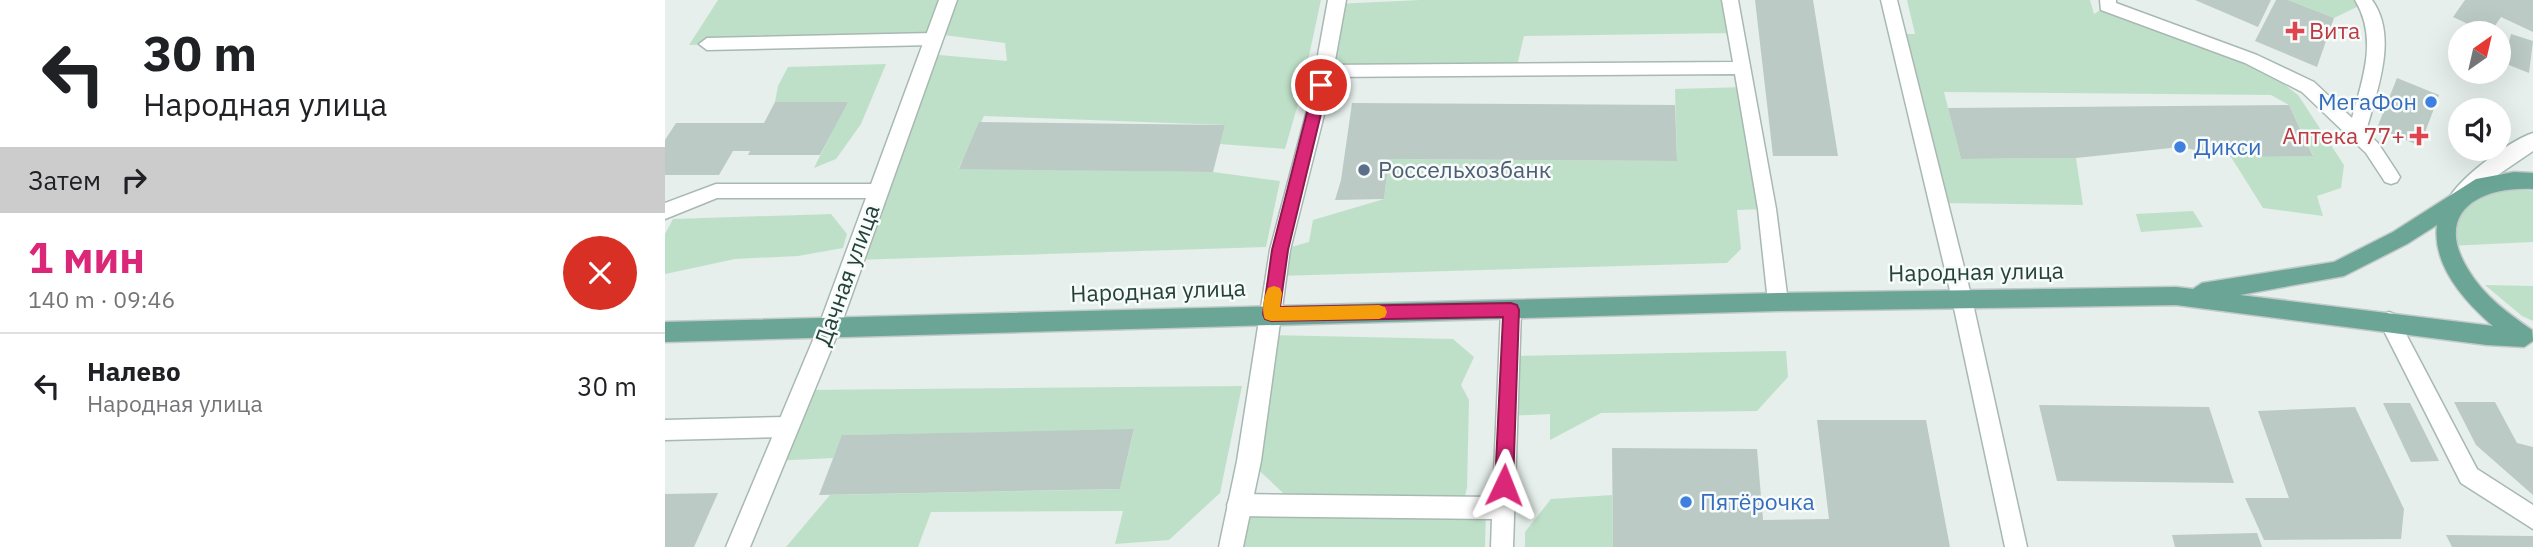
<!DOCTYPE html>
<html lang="ru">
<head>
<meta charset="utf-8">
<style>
  :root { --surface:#fff; --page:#f6f6f6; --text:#202124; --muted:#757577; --line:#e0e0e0; --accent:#db2777 }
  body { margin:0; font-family:"IBM Plex Sans",sans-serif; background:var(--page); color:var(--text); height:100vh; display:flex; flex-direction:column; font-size:26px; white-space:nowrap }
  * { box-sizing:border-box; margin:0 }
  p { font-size:23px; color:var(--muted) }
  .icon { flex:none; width:38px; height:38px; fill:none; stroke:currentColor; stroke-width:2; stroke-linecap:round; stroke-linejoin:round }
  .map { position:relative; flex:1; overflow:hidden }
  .panel { display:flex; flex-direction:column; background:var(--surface); width:665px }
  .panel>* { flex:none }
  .top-card { background:#fff; color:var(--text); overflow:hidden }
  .needle { width:46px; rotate:34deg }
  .tools { position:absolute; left:1783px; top:21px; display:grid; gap:14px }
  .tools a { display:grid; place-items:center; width:63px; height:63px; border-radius:50%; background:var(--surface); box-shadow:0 7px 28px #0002; font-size:35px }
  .pin { position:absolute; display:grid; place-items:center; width:60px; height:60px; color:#fff; margin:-30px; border:4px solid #fff; border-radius:50%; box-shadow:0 2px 7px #0007 }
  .me { position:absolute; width:77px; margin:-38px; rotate:2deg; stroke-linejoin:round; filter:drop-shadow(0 0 5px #0008) }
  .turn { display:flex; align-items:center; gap:24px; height:147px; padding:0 28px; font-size:32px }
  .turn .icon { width:91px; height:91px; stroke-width:2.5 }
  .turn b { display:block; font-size:49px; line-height:60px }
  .then { display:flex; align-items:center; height:66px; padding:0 28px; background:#0003; gap:14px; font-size:26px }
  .round { display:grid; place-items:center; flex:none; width:74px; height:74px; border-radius:37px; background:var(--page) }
  .headline { display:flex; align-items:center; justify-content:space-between; height:119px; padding:0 28px }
  h1 { font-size:42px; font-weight:700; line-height:52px; color:var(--accent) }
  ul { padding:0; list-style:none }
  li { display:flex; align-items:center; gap:21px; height:105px; padding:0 28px; border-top:2px solid var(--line) }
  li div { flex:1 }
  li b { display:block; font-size:26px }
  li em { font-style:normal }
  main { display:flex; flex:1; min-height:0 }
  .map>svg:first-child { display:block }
  .green { fill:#bfe0c8 }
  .building { fill:#bbcac4 }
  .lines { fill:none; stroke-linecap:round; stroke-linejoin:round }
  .lane-casing { stroke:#a8b8b2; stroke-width:3 }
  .street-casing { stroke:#a8b8b2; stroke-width:3 }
  .secondary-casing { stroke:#a4bbb3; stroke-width:3 }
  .primary-casing { stroke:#c2cac8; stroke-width:3 }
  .lane { fill:#fff; fill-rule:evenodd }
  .street { fill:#fff; fill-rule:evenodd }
  .secondary { fill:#fff; fill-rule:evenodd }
  .primary { fill:#6aa596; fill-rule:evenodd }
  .route { fill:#db2777; stroke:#8e194d; stroke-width:2 }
  .slow { fill:#f59e0b }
  .health-dot { fill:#e0444e; stroke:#f7fbf9; stroke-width:2.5 }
  .shop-dot { fill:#3f7fe0; stroke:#f7fbf9; stroke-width:2.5 }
  .service-dot { fill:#5c6f8a; stroke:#f7fbf9; stroke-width:2.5 }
  .labels { text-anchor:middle; stroke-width:5; stroke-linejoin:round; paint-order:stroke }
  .health-label { font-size:23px; fill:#be3a42; stroke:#f7fbf9; text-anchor:start }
  .shop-label { font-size:23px; fill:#366cbe; stroke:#f7fbf9; text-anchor:start }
  .service-label { font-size:23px; fill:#4e5e75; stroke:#f7fbf9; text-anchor:start }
  .street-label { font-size:23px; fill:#24423a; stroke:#f7fbf9 }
</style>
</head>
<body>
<main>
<section class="panel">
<div class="top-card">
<div class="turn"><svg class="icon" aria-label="left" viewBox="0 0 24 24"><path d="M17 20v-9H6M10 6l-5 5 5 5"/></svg><div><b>30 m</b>Народная улица</div></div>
<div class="then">Затем<svg class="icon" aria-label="right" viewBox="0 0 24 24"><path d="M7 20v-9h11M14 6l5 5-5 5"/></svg></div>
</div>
<div class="headline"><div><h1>1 мин</h1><p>140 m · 09:46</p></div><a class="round" style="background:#d93025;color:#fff"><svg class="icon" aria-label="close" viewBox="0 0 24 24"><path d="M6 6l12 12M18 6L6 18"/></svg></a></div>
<ul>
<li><svg class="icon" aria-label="left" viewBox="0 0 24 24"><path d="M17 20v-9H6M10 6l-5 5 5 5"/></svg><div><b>Налево</b><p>Народная улица</p></div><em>30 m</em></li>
</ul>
</section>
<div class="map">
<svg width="1868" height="547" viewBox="0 0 1868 547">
  <rect width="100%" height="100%" fill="#e6efeb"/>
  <g class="green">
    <polygon points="53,0 656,0 635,97 620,149 555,144 560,125 319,116 294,168 548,172 615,181 601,247 189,260 263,54 342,61 340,43 271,34 24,45"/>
    <polygon points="755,0 1065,0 1071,33 859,36 851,70 659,71 671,4"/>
    <polygon points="1242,0 1425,0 1429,14 1442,6 1586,59 1633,95 1679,165 1676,188 1652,196 1658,216 1598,208 1566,157 1648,155 1624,105 1606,95 1279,92 1296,159 1411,158 1418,205 1275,203 1232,34 1250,34"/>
    <polygon points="1623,0 1698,0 1702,2 1669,18"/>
    <polygon points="221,64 196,124 171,159 149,168 182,102 110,102 113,86 123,67"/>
    <polygon points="1081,87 1102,209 1072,210 1076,249 1062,263 612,276 615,250 644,242 648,220 719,199 724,159 1012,161 1010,89"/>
    <path d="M1868,191V242L1783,246L1785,218C1811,196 1833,187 1868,191Z"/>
    <polygon points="1528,211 1538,227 1476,232 1471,214"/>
    <polygon points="166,214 182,234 178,248 133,256 70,259 0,274 0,234 8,219"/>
    <polygon points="1820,285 1868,286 1868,321 1857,316"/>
    <polygon points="603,335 788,339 809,357 796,385 804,400 802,488 797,507 821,508 820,547 566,547 573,505 632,506 584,461"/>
    <polygon points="1121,351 1123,377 1092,411 936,413 885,440 885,414 842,416 845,356"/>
    <polygon points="577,386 555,493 504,540 450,544 458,511 266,512 253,547 121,547 165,495 455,489 469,430 178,435 168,458 107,461 138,390"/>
    <polygon points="947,495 948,547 860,547 860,532 886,499"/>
  </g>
  <g class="building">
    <polygon points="1090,0 1148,0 1173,156 1108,156"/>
    <polygon points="1530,0 1606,0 1593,27"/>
    <polygon points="1611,0 1623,0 1669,18 1652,67 1590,41"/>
    <polygon points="1800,0 1868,0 1868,32 1836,17 1825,33 1822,33 1788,17"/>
    <polygon points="1846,34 1868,41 1864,73 1839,63 1836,73 1834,72 1834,43 1843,46"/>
    <polygon points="1732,78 1774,95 1755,146 1712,128"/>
    <polygon points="110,102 183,102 155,155 83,155 85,151 68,151 54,175 0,175 0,140 11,123 99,123"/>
    <polygon points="687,103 1010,105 1012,161 724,159 719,199 670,200 676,180"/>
    <polygon points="1624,105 1648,156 1566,157 1515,147 1411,158 1296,159 1283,108"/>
    <polygon points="314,122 560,125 548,172 294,169"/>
    <polygon points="1789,402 1830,402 1852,443 1868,447 1868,495 1811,445"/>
    <polygon points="1718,403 1745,403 1774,461 1746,462"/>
    <polygon points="1374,405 1544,407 1569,483 1392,481"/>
    <polygon points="1690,407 1739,509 1736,539 1599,540 1580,498 1624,498 1593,411"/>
    <polygon points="1152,420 1261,420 1285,547 948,547 947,448 1092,449 1098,520 1164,519"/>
    <polygon points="469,429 455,489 154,495 177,435"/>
    <polygon points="53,493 29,547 0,547 0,494"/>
    <polygon points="1592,533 1597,547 1510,547 1507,535"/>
    <polygon points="1781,535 1868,536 1868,547 1787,547"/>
  </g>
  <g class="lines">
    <g class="lane-casing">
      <g id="lane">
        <polygon points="1057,0 1073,0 1111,209 1123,302 1120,308 1113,310 1106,308 1103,302 1093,209 1070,74 659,77 651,71 659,65 1068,62"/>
        <polygon points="1216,0 1232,0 1307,299 1362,547 1340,547 1287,299"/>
        <path d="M1435,0H1451V3L1592,55L1649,82L1687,118C1698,78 1713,38 1690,0H1707C1734,37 1711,92 1701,132L1713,143L1732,172L1735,177L1732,182L1726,184L1720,182L1701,153L1637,92L1580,63L1436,10Z"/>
        <polygon points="268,33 276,39 268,45 42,50 34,44 42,38"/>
        <polygon points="51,184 214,184 220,186 223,191 220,196 214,198 52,198 0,219 0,203"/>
        <polygon points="846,301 853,304 856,310 848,547 826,547 827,519 573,516 565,513 562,505 565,497 573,494 828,497 836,310 839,304"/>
        <polygon points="1724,312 1731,315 1812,469 1868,505 1868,529 1796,483 1714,321 1717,315"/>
        <polygon points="122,417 129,420 133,427 129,434 122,437 0,440 0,420"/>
      </g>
    </g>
    <g class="street-casing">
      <g id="street">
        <polygon points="274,0 292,0 175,328 85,547 61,547 153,328"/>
        <polygon points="663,0 681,0 663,99 625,250 596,461 578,547 554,547 572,461 605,250 645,99"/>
      </g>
    </g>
    <g class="secondary-casing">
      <path id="secondary" d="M1868,133V151L1818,185L1800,206L1793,208L1786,206L1783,200C1794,178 1844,141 1868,133Z"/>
    </g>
    <g class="primary-casing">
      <path id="primary" d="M1849,172L1868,173V189C1814,186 1767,213 1804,271C1819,296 1844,314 1867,330L1868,341L1859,347L1822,345L1511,305L1113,311L0,342V322L1113,293L1511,287L1528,289L1537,283L1669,262L1728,232L1811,179ZM1772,225C1767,265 1799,301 1828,326L1575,295L1679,276L1742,244Z"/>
    </g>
    <use href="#lane" class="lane"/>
    <use href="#street" class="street"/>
    <use href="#secondary" class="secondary"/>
    <use href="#primary" class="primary"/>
  </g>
  <polygon class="route" points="656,80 663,85 623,250 615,307 846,303 852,305 854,310 848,485 846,491 839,494 833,491 830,485 838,317 606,321 600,319 598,314 607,250 649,85"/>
  <path class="slow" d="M609,286L615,288L617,293L615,307L714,305L720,307L722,312L720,317L714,319L606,321L600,319C596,311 599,296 603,288Z"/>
  <g class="health-dot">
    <path d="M1626.5 20.5h7v7h7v7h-7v7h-7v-7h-7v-7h7z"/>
    <path d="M1750.5 125.5h7v7h7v7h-7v7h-7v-7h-7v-7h7z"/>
  </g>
  <g class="shop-dot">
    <circle cx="1766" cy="102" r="7"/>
    <circle cx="1515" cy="147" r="7"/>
    <circle cx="1021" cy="502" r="7"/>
  </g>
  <circle class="service-dot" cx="699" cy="170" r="7"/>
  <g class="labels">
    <g class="health-label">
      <text x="1644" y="39">Вита</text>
      <text x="1740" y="144" text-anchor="end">Аптека 77+</text>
    </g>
    <g class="shop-label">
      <text x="1752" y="110" text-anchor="end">МегаФон</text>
      <text x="1529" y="155">Дикси</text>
      <text x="1035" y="510">Пятёрочка</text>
    </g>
    <g class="service-label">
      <text x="713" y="178">Россельхозбанк</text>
    </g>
    <g class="street-label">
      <text transform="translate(1311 272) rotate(-1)" y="8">Народная улица</text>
      <text transform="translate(182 275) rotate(-70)" y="8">Дачная улица</text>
      <text transform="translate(493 291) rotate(-2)" y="8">Народная улица</text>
    </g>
  </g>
</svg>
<div class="tools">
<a><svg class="needle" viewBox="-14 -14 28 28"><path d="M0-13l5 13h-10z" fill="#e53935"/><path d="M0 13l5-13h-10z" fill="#757577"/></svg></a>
<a><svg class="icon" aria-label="sound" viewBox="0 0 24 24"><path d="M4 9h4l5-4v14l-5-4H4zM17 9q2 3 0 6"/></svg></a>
</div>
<div class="pin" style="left:656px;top:85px;background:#d93025"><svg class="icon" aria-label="arrive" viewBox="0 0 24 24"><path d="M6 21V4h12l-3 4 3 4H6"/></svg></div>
<svg class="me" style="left:839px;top:485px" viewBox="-20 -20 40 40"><path d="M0-17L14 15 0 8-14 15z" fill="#db2777" stroke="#fff" stroke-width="4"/></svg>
</div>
</main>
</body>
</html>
